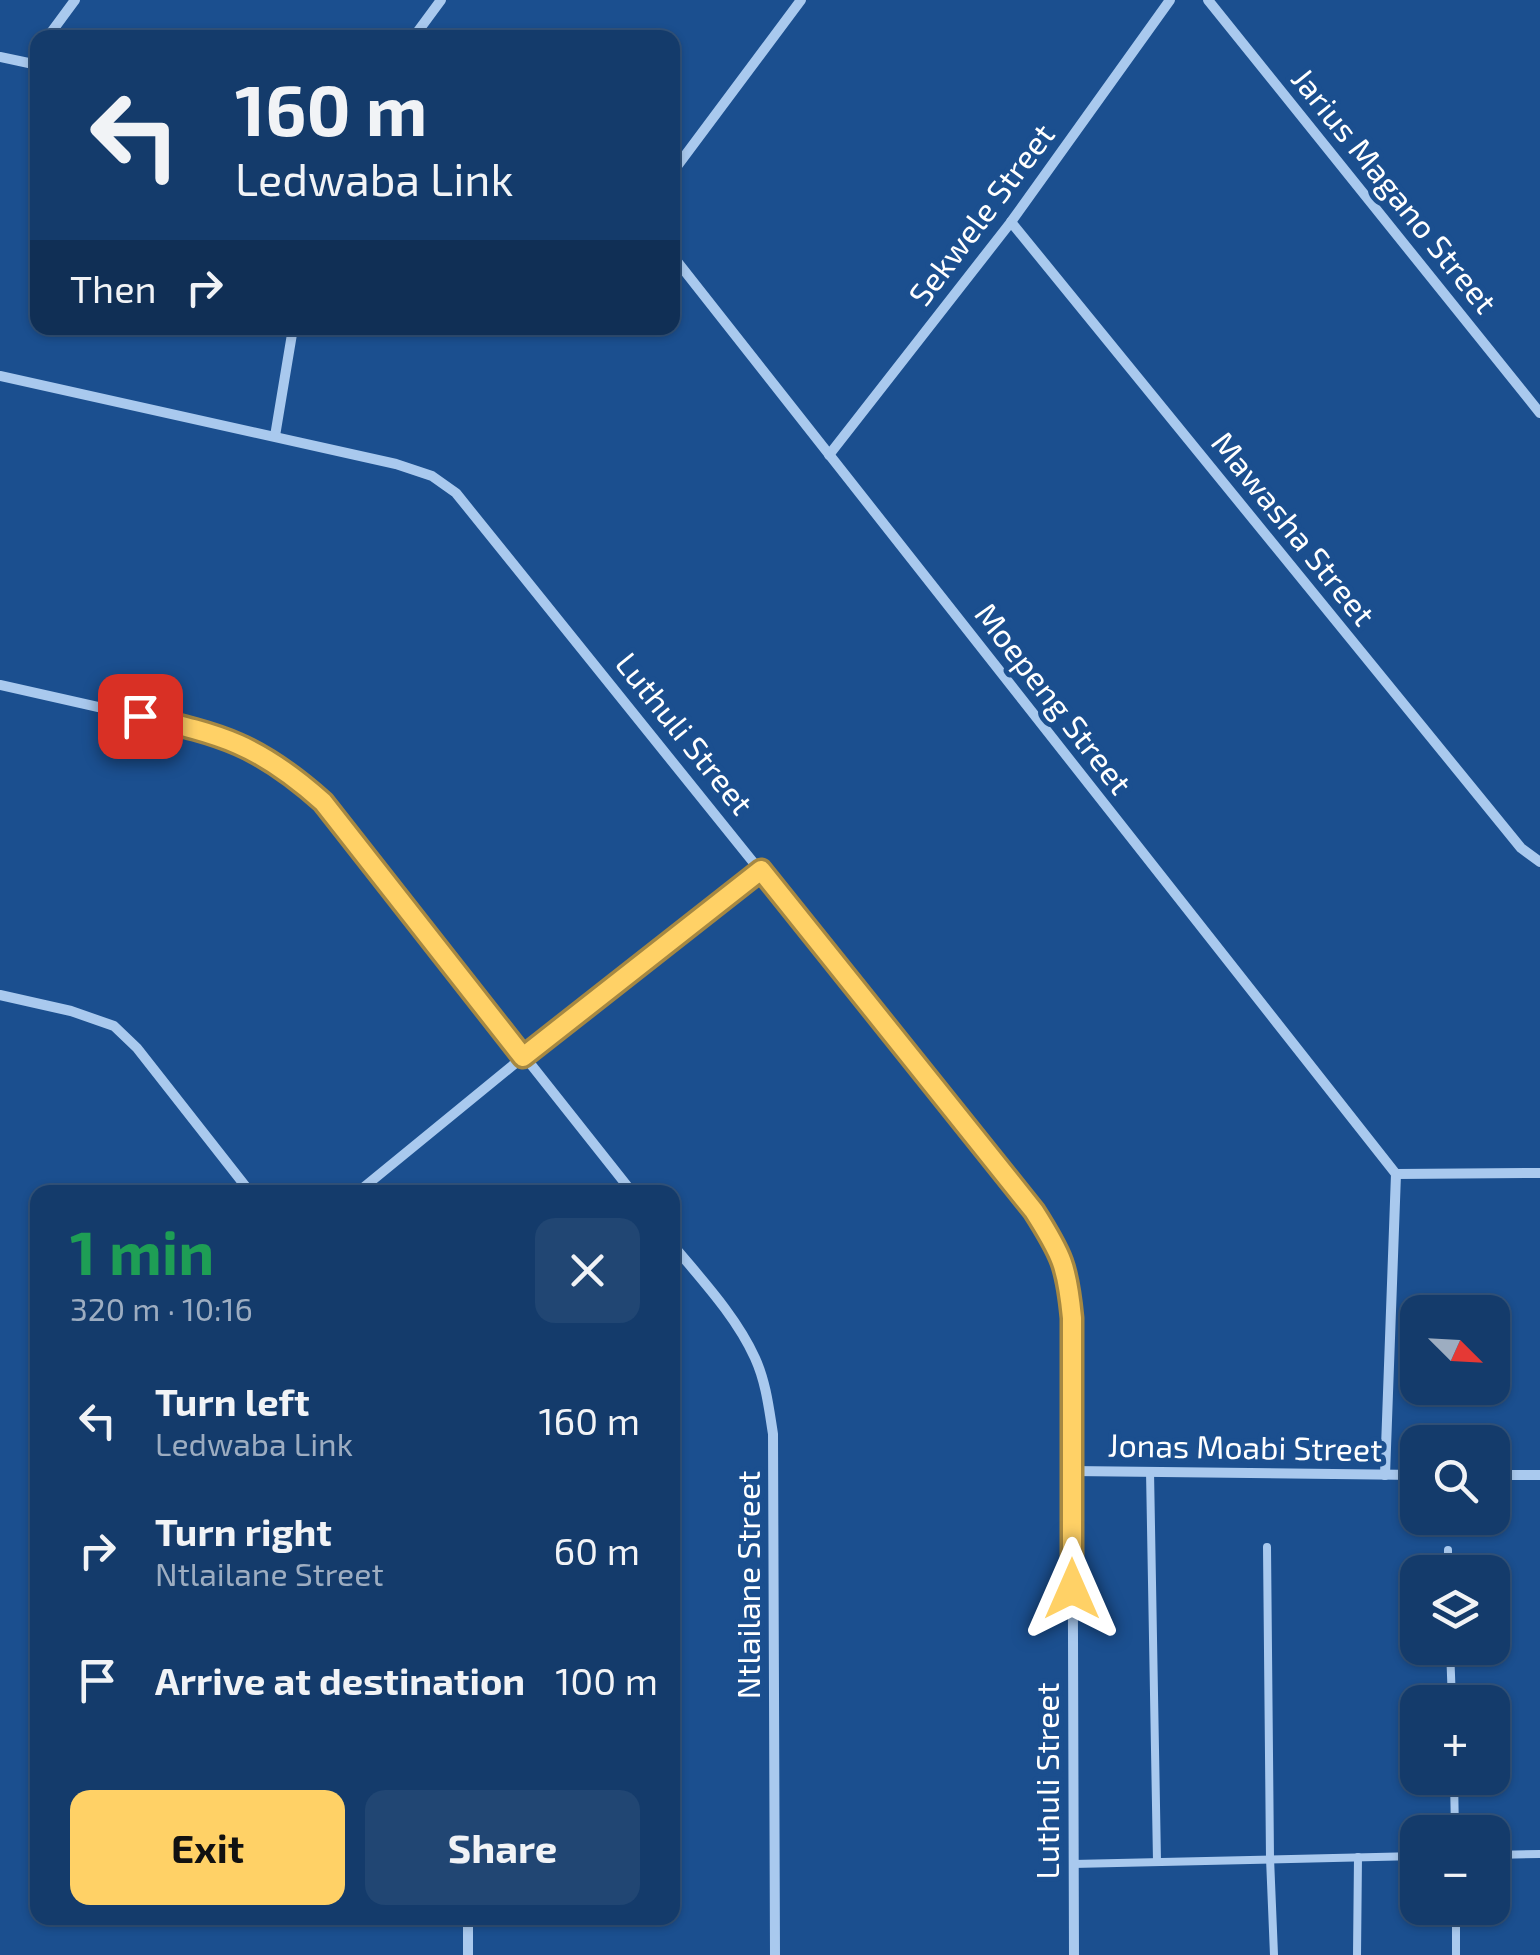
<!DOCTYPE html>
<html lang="en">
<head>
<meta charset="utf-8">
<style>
  :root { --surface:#143b6b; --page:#214673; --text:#f1f3f6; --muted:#9dadc1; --line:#33557e; --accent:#ffd166 }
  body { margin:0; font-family:"Exo 2",sans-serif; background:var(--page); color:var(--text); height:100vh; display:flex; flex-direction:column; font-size:38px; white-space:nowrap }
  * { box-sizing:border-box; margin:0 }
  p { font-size:32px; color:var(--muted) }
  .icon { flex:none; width:55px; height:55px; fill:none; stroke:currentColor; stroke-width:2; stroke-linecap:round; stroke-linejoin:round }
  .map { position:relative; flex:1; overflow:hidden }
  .drawer { position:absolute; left:30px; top:1185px; width:650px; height:740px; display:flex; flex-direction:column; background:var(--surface); border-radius:20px; box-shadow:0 2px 8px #0004,0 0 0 2px var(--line) }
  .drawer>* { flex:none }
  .top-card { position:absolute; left:30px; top:30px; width:650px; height:305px; border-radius:20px; box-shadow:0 2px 8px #0004,0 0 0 2px var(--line); background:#143b6b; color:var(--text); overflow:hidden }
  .needle { width:65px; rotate:114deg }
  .buttons { position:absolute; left:1400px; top:1295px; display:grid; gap:20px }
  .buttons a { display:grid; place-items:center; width:110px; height:110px; border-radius:20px; background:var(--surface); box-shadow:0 2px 8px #0004,0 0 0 2px var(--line); font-size:50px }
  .pin { position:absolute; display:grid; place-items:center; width:85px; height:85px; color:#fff; margin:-42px; border-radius:20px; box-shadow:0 5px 15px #0006 }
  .me { position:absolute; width:110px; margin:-55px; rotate:0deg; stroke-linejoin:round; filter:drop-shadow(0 0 8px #0008) }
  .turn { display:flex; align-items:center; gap:35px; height:210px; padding:0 40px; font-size:45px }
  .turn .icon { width:130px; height:130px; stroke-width:2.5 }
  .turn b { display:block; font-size:70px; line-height:85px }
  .then { display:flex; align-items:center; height:95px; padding:0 40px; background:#0003; gap:20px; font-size:38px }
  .round { display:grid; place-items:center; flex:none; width:105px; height:105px; border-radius:20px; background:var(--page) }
  .overview { display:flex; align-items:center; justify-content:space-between; height:170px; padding:0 40px }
  h1 { font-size:60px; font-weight:700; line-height:75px; color:#1e9e55 }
  .cta { display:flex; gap:20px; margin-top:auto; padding:20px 40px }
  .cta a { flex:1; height:115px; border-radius:20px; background:var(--accent); color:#111; font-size:40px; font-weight:700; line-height:115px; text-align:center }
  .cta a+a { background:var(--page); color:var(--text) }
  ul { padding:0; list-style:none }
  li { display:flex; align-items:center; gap:30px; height:130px; padding:0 40px }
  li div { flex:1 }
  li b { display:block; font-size:38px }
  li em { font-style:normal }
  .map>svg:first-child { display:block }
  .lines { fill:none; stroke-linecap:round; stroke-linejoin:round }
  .service { stroke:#a9c9ee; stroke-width:8 }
  .minor { stroke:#a9c9ee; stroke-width:10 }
  .route-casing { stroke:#a68842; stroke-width:25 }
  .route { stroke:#ffd166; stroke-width:18 }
  .labels { text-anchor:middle; stroke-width:10; stroke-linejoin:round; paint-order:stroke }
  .street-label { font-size:32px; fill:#fff; stroke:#1b4f8f }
</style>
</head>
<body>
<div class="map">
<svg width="1540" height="1955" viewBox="0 0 1540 1955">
  <rect width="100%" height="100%" fill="#1b4f8f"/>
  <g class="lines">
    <g class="service">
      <polyline points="1150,1471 1157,1861"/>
      <polyline points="1267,1547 1270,1858 1274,1955"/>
      <polyline points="1448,1550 1448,1572"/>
      <polyline points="1450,1648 1452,1702"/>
      <polyline points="1454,1778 1455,1832"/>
      <polyline points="1492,1855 1540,1854"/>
      <polyline points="1073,1864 1418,1856"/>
      <polyline points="1357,1955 1358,1857"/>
      <polyline points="1456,1955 1456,1908"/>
    </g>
    <g class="minor">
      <polyline points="1208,0 1540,413"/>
      <polyline points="47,38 75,0"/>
      <polyline points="413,38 441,0"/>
      <polyline points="0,57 38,65"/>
      <polyline points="672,173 801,0"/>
      <polyline points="1011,222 1521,848 1540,862"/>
      <polyline points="672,255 1396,1174 1385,1475"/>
      <path d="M0,376L396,464L432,476L456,493L1034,1211C1062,1255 1067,1266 1072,1318L1074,1955"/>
      <polyline points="275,436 293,328"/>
      <polyline points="829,455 1011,222 1170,0"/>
      <polyline points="0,685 209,732 250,747 290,773 323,802 632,1192"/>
      <polyline points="0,995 71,1011 114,1026 137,1048 250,1192"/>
      <polyline points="1396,1174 1540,1173"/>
      <polyline points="358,1192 523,1057 761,870"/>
      <path d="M672,1244C701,1279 736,1316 755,1358C766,1382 769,1409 773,1434L775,1955"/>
      <polyline points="1072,1471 1418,1475"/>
      <polyline points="1492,1475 1540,1475"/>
      <polyline points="468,1918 468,1955"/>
    </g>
  </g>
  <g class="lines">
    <g class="route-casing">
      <path id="route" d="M140,716C223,735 258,744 323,802L523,1057L761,870L1034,1211C1062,1255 1067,1266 1072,1318V1589"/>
    </g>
    <use href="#route" class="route"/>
  </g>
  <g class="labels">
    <g class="street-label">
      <text transform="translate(1394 191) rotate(51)" y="11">Jarius Magano Street</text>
      <text transform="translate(982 215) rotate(-53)" y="11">Sekwele Street</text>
      <text transform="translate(1293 529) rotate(51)" y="11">Mawasha Street</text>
      <text transform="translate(1053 699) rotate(52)" y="11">Moepeng Street</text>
      <text transform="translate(684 734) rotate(51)" y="11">Luthuli Street</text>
      <text transform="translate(1245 1448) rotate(1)" y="11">Jonas Moabi Street</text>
      <text transform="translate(749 1585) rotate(-90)" y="11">Ntlailane Street</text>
      <text transform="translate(1048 1781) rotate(-90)" y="11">Luthuli Street</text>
    </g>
  </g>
</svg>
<div class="buttons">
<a><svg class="needle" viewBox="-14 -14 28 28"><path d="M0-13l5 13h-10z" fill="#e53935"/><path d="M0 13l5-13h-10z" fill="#9dadc1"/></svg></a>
<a><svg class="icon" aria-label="search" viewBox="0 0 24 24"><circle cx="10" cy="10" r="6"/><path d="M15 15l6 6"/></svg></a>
<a><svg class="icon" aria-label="layers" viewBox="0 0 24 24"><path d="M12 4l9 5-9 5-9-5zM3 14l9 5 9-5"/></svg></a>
<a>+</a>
<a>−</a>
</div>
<div class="pin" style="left:140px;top:716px;background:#d93025"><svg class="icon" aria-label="arrive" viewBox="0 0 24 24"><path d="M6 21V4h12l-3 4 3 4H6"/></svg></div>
<svg class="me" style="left:1072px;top:1589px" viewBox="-20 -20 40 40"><path d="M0-17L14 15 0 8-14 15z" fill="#ffd166" stroke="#fff" stroke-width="4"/></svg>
<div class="top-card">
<div class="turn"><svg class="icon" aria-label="left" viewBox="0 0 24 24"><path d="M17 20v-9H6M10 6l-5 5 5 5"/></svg><div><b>160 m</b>Ledwaba Link</div></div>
<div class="then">Then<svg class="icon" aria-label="right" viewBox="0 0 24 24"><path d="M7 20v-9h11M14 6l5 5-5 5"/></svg></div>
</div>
<section class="drawer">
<div class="overview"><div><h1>1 min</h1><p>320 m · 10:16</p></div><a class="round"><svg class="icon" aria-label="close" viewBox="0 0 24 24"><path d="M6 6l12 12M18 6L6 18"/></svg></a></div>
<ul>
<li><svg class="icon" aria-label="left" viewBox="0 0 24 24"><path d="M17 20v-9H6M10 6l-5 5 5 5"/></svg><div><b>Turn left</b><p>Ledwaba Link</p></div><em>160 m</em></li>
<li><svg class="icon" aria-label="right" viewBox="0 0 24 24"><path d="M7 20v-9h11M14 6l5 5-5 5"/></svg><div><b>Turn right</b><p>Ntlailane Street</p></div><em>60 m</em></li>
<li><svg class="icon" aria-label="arrive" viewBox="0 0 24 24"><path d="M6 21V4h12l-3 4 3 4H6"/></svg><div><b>Arrive at destination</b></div><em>100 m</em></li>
</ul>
<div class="cta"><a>Exit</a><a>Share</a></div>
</section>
</div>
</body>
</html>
